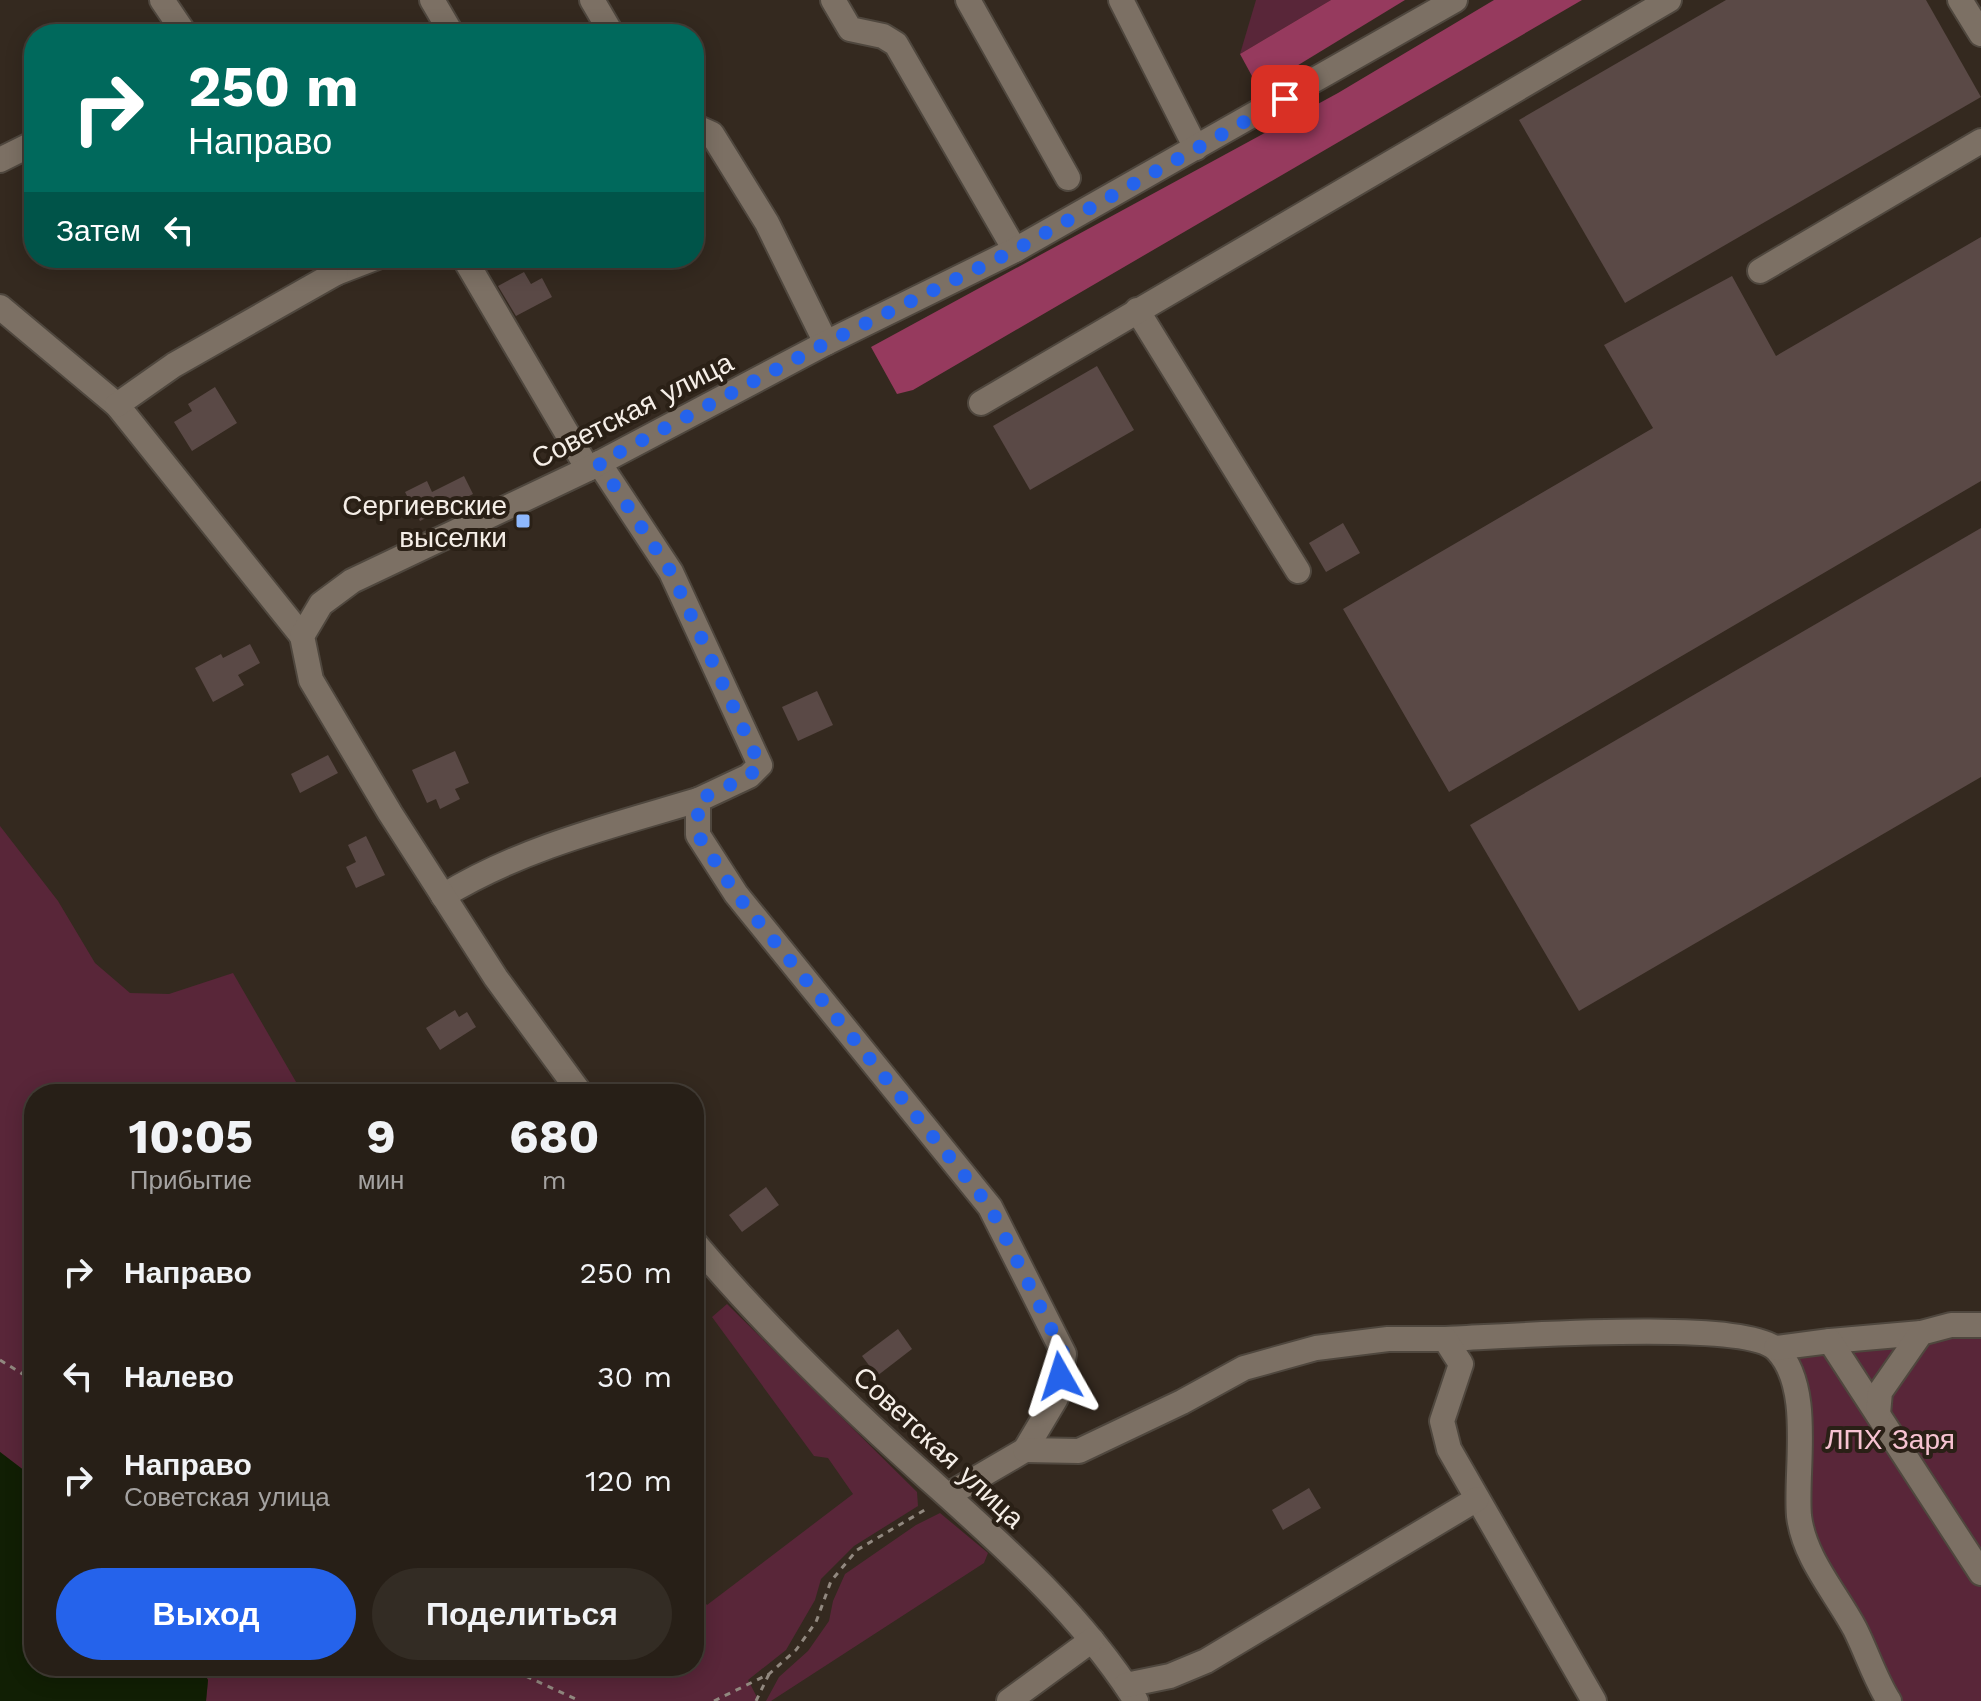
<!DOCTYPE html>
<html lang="ru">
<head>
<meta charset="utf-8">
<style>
  :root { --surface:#271f17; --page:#332c24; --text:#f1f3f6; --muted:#a4a2a1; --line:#433d36; --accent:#2563eb }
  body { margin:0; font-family:"Work Sans",sans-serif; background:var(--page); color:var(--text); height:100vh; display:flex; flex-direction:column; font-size:30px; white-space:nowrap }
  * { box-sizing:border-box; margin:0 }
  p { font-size:26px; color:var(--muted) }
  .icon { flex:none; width:44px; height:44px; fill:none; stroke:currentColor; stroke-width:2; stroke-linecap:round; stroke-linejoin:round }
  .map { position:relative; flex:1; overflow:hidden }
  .panel { position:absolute; left:24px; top:1084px; width:680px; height:592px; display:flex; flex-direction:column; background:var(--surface); border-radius:32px; box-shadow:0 4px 20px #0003,0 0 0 2px var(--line) }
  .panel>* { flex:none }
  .banner { position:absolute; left:24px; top:24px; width:680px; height:244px; border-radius:32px; box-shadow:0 4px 20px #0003,0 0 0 2px var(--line); background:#00695c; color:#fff; overflow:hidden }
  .pin { position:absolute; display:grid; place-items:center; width:68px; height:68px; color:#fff; margin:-34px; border-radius:16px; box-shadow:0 4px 12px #0006 }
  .me { position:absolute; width:88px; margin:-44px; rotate:354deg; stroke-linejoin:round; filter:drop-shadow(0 0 6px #0008) }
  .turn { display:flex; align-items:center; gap:28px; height:168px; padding:0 32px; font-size:36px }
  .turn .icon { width:104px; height:104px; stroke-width:2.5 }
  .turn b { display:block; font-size:56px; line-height:68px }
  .then { display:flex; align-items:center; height:76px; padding:0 32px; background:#0003; gap:16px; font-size:30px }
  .eta { display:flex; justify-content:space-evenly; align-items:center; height:136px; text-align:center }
  .eta b { font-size:48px; font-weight:700; line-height:56px }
  .action { display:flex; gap:16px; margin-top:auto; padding:16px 32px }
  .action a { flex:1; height:92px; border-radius:48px; background:var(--accent); color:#fff; font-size:32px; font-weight:700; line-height:92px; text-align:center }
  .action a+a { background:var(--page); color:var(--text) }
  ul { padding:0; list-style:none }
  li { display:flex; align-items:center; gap:24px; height:104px; padding:0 32px }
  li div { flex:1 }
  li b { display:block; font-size:30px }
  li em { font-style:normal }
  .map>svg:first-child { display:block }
  .green { fill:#592639 }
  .forest { fill:#963a5e }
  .water { fill:#111f04 }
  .building { fill:#5a4946 }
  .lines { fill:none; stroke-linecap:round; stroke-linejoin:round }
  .minor-casing { stroke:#4f473e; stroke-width:28 }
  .path { stroke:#91887f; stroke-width:3; stroke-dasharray:6 6; stroke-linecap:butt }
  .minor { stroke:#7c7064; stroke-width:24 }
  .route { stroke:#2563eb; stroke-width:14; stroke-dasharray:0 25.2 }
  .poi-dot { fill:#8eb8fd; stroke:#2a2016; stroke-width:3 }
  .labels { text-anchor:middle; stroke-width:8; stroke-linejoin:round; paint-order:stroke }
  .street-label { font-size:28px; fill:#f5eee7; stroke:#2a2016 }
  .poi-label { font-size:28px; fill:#f5eee7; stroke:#2a2016; text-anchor:end }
  .park-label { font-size:28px; fill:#f7c3d2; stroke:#2a2016 }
</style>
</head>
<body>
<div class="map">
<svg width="1981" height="1701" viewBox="0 0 1981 1701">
  <rect width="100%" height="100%" fill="#34291f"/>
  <g class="green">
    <polygon points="1256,0 1331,0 1240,54"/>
    <polygon points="0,826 58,901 95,963 130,993 169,994 233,973 303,1094 34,1094 34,1478 0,1452"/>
    <polygon points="727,1304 917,1492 918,1506 854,1546 821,1579 815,1600 786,1650 748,1680 759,1701 206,1701 208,1680 200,1666 694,1666 694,1590 707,1605 853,1494 828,1458 814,1456 712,1317"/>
    <polygon points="1981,1325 1981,1701 1890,1701 1805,1545 1782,1347"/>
    <polygon points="940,1513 988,1553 984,1563 771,1701 766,1701 779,1677 808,1651 829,1621 833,1601 845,1574 916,1525"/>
  </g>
  <g class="forest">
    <polygon points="1331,0 1405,0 1259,89 1240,54"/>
    <polygon points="1494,0 1582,0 913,390 897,394 871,347 1338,93"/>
  </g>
  <polygon class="water" points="0,1452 34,1478 34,1666 200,1666 208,1680 206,1701 0,1701"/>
  <g class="building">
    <polygon points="1726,0 1926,0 1981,97 1625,303 1519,120"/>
    <polygon points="1981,237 1981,481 1449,792 1343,609 1653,428 1604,345 1732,276 1776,356"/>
    <polygon points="524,272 531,284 542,278 552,297 516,316 498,286"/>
    <polygon points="1097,366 1134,430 1030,490 993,426"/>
    <polygon points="215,387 237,423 192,451 174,422 192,411 188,404"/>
    <polygon points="464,476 473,494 420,521 405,492 427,481 432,492"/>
    <polygon points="1343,523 1360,553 1326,572 1309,543"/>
    <polygon points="1981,528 1981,777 1579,1011 1470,825"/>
    <polygon points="250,644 260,663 238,675 244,685 213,702 195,668 221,654 223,658"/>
    <polygon points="817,691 833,725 798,741 782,707"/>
    <polygon points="455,751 469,783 455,789 460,799 440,809 436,799 427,803 412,770"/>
    <polygon points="328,755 338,773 300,793 291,774"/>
    <polygon points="366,836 385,875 356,888 346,867 356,862 348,845"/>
    <polygon points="455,1010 459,1017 467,1012 476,1027 440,1050 426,1028"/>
    <polygon points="766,1187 779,1205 742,1232 729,1215"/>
    <polygon points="898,1329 912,1349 877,1376 862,1356"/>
    <polygon points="1309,1488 1321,1508 1283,1530 1272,1510"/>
  </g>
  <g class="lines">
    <g class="minor-casing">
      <g id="minor">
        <polyline points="162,0 185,34"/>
        <polyline points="432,0 452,34"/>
        <polyline points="592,0 612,34"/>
        <polyline points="833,0 850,29 883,36 896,44 1015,250"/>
        <polyline points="968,0 1068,178"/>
        <polyline points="1121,0 1196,148"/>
        <polyline points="1960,0 1981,34"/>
        <polyline points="694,126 712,134 767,223 826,343"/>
        <polyline points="0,160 34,143"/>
        <polyline points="328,258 336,273 375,258"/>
        <polyline points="464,258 588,469"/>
        <polyline points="1760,271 1981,141"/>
        <polyline points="0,307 117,405 302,636"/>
        <polyline points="1137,310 1298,571"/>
        <polyline points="981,403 1669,0"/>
        <polyline points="117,405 174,365 336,273"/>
        <polyline points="599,463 671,572 760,765 749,776 698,800 698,835 736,894 990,1207 1064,1354 1056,1398 1025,1450 948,1495"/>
        <path d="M443,896C521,848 611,826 698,800"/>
        <polyline points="581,1094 496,978 390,813 311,680 302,636 321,604 352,581 588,469 826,343 1015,250 1455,0"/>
        <path d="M694,1242C763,1324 841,1400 920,1471C999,1542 1079,1611 1136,1701"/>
        <path d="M1445,1339C1499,1337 1746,1318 1777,1350C1813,1388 1795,1469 1799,1516C1804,1558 1836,1593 1855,1629C1867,1653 1875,1679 1889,1701"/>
        <polyline points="1830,1341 1921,1333"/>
        <polyline points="1776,1348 1830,1341 1981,1573"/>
        <polyline points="1878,1414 1880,1392 1921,1333 1951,1325 1981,1325"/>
        <polyline points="1025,1450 1079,1451 1182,1402 1244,1368 1316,1348 1388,1339 1445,1339 1461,1364 1442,1421 1449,1449 1594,1701"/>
        <polyline points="1126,1685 1170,1676 1206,1661 1477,1499"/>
        <polyline points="1009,1701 1092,1640"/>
      </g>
    </g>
    <g class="path">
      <polyline points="0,1360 34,1381"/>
      <polyline points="504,1666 580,1701"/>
      <polyline points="714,1701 769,1674 796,1650 816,1622 831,1581 857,1550 928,1508"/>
      <polyline points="756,1701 769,1674"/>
    </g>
    <use href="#minor" class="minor"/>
  </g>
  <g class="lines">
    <polyline class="route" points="1060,1376 1064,1354 990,1207 736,894 698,835 698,800 749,776 760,765 671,572 599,463 826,343 1015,250 1285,99"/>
  </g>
  <rect class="poi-dot" x="515" y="513" width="16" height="16" rx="4"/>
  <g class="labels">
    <g class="street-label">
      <text transform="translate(632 410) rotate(-27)" y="10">Советская улица</text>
      <text transform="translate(939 1447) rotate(43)" y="10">Советская улица</text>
    </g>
    <g class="poi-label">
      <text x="507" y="515">Сергиевские<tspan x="507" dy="32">выселки</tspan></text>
    </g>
    <g class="park-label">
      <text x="1890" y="1449">ЛПХ Заря</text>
    </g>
  </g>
</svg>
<div class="pin" style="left:1285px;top:99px;background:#d93025"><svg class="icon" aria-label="arrive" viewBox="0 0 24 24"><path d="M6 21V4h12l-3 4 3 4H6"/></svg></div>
<svg class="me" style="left:1060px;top:1376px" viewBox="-20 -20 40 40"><path d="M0-17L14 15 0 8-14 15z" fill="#2563eb" stroke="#fff" stroke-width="4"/></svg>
<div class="banner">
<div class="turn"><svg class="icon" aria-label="right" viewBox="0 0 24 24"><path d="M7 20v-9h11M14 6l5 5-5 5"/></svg><div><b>250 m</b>Направо</div></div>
<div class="then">Затем<svg class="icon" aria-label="left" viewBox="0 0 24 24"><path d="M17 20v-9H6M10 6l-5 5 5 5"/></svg></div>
</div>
<section class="panel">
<div class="eta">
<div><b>10:05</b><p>Прибытие</p></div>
<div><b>9</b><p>мин</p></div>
<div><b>680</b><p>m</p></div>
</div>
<ul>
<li><svg class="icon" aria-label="right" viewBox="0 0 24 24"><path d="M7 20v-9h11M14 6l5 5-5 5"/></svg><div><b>Направо</b></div><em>250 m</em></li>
<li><svg class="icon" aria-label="left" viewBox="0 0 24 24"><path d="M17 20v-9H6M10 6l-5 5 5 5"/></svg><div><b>Налево</b></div><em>30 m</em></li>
<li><svg class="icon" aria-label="right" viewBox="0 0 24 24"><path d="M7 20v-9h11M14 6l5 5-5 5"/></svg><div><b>Направо</b><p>Советская улица</p></div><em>120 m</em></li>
</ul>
<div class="action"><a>Выход</a><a>Поделиться</a></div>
</section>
</div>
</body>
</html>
